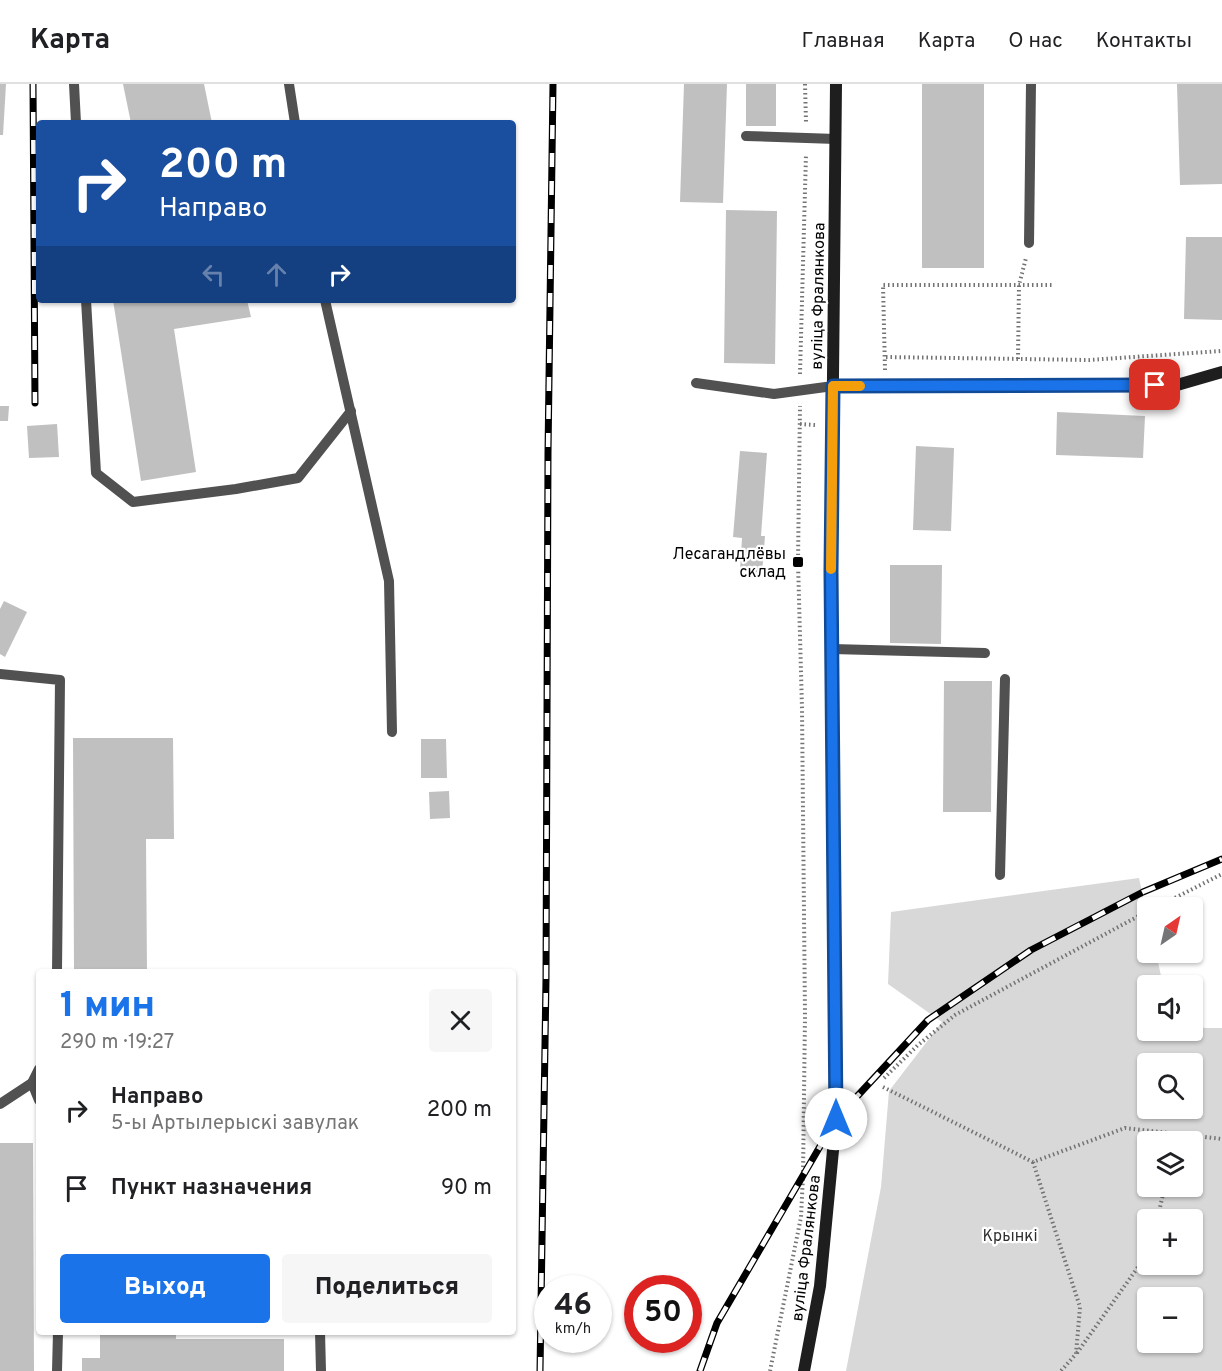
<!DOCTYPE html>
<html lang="ru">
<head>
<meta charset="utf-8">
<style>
  :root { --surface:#fff; --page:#f6f6f6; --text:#202124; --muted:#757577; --line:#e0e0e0; --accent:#1a73e8 }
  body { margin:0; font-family:Overpass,sans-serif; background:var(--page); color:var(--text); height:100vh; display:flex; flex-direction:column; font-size:22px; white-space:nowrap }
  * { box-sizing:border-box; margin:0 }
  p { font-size:20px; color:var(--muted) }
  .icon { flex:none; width:33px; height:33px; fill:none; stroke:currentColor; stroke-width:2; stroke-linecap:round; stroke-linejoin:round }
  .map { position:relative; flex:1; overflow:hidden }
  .side { position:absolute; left:36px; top:885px; width:480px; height:366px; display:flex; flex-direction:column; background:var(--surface); border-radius:6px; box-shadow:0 2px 4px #0004 }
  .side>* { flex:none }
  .banner { position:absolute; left:36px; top:36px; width:480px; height:183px; border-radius:6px; box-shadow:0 2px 4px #0004; background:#1a4fa0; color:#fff; overflow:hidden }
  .needle { width:39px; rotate:34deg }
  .tools { position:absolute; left:1137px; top:813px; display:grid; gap:12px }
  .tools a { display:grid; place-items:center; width:66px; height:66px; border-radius:6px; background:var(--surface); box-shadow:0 2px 4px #0004; font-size:30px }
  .speed { position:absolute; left:534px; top:1191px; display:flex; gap:12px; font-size:30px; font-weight:700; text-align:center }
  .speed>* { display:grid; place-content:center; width:78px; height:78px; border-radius:50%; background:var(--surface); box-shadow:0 2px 4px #0004; line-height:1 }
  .speed small { font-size:15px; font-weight:400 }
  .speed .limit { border:9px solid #d22; background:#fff; color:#111 }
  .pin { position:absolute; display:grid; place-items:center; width:51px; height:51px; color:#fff; margin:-26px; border-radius:12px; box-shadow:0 3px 9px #0006 }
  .me { position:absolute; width:66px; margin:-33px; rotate:0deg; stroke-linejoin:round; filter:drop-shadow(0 0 4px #0008) }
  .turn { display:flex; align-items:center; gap:21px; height:126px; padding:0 24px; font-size:27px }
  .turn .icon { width:78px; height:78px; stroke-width:2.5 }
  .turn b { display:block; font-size:42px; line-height:51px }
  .lanes { display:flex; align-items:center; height:57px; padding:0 24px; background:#0003; justify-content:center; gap:30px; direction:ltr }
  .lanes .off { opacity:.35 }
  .round { display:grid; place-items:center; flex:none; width:63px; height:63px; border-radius:6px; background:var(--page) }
  .overview { display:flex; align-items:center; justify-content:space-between; height:102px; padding:0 24px }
  h1 { font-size:36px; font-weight:800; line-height:45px; color:var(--accent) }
  .button { display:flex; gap:12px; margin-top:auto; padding:12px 24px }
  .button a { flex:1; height:69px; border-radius:6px; background:var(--accent); color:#fff; font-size:24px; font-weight:800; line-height:69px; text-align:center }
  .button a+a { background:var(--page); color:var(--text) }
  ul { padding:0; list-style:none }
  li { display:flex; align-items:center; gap:18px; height:78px; padding:0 24px }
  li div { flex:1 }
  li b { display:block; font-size:22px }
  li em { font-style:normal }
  header { display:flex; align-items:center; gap:36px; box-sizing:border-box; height:84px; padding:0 30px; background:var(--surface); border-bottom:2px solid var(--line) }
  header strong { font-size:28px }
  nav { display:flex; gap:33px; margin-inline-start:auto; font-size:21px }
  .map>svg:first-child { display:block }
  .green { fill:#d8d8d8; fill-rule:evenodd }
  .building { fill:#c0c0c0 }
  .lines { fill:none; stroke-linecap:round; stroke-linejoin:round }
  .path { stroke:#737373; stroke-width:4; stroke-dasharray:1.5 3; stroke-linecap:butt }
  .service { stroke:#515151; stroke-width:10 }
  .secondary { stroke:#1e1e1e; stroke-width:12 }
  .rail-casing { stroke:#000; stroke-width:7 }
  .rail { stroke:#fff; stroke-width:4.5; stroke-dasharray:14; stroke-linecap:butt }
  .route-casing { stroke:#114b97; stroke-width:15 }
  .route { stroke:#1a73e8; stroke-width:10 }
  .slow { stroke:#f59e0b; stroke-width:10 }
  .poi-dot { fill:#000; stroke:#fff; stroke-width:2 }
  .labels { text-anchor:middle; stroke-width:4.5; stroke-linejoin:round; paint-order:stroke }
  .street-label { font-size:16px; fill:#000; stroke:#fff }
  .poi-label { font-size:16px; fill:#000; stroke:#fff; text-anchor:end }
  .park-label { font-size:16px; fill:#2f2f2f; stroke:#fff }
</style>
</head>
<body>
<header>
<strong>Карта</strong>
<nav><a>Главная</a><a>Карта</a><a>О нас</a><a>Контакты</a></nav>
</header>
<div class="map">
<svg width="1222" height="1287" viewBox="0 0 1222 1287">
  <rect width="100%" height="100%" fill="#fff"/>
  <path class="green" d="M1139,794L1147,831L1148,868L1156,869L1163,901L1148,902V946H1192L1193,934L1204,944H1222V1287H846L881,1103L889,1007L942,938L888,900L891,828ZM1148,980H1192V1024H1148ZM1148,1058H1192V1102H1148ZM1148,1136H1192V1180H1148ZM1148,1214H1192V1258H1148Z"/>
  <g class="building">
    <polygon points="0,0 6,0 3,51 0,51"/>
    <polygon points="123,0 204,0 212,39 131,39"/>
    <polygon points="684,0 727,0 723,119 680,118"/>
    <rect x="746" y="0" width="30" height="42"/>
    <rect x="922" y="0" width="62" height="184"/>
    <polygon points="1177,0 1222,0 1222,100 1180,101"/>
    <polygon points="726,126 777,127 775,280 724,279"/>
    <polygon points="1186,153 1222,153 1222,236 1184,235"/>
    <polygon points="113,216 247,216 251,233 174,245 196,388 141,397"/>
    <polygon points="0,322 9,322 8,337 0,337"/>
    <polygon points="1057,328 1145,332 1143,374 1056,371"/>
    <polygon points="57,340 59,373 29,374 27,342"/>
    <polygon points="916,362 954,364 951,447 913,446"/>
    <polygon points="740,367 767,369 761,452 765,452 762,489 740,487 742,454 733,453"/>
    <polygon points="890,481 942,481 941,560 890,559"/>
    <polygon points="4,517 27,528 5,573 0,570 0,525"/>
    <polygon points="944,597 992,597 991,728 943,728"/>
    <polygon points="73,654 173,654 174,755 146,755 147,888 74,888"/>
    <polygon points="421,655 446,655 447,694 421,694"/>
    <polygon points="449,707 450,734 430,735 429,708"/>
    <polygon points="0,1059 33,1059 34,1287 0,1287"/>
    <polygon points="100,1248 176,1248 176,1255 284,1255 284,1287 82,1287 82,1274 100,1274"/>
  </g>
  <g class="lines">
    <g class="path">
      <polyline points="805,0 806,38"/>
      <polyline points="886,273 1089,276 1221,267"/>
      <polyline points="1018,275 1019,201 1026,174"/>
      <polyline points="885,286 883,201 1054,201"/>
      <polyline points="800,290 806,70"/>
      <polyline points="800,340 815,341"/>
      <polyline points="1155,824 1222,790"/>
      <polyline points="884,994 918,961 955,931 1148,827"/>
      <polyline points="883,1003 1033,1078 1125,1044 1222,1055"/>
      <polyline points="1177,1058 1178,1050"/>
      <polyline points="1033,1078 1080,1223 1076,1270 1061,1287"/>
      <polyline points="1157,1136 1165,1102"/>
      <polyline points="1077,1269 1148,1169"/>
      <polyline points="770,1287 801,1133 803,1092 805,932 802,625 798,478 800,322"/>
    </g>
    <g class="service">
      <polyline points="74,0 76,39"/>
      <polyline points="289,0 295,39"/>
      <polyline points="746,52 836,55"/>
      <polyline points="1029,159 1031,0"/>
      <polyline points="86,216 96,389 133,418 236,405 298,394 351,327"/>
      <polyline points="325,216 389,497 392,648"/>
      <polyline points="696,299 774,310 833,302"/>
      <polyline points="832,565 985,569"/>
      <polyline points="0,590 60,596 57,888"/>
      <polyline points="1000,791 1005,595"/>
      <polyline points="32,999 39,1016"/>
      <polyline points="0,1020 32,999 39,985"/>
      <polyline points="320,1248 321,1287"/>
      <polyline points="57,1287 58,1248"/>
    </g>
    <g class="secondary">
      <polyline points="833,302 1177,301 1222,288"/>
      <polyline points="804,1287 820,1202 836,1035 831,487 836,0"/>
    </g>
    <g class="rail-casing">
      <g id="rail">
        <polyline points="33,0 35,319"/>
        <polyline points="540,1287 546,895 548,369 553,0"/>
        <polyline points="700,1287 717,1239 836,1035 928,936 1031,866 1143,808 1222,775"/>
      </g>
    </g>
    <use href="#rail" class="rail"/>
  </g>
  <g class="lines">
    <g class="route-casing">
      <polyline id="route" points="836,1035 831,487 833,302 1155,301"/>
    </g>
    <use href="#route" class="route"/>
    <polyline class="slow" points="831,485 833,302 860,302"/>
  </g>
  <rect class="poi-dot" x="792" y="472" width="12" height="12" rx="3"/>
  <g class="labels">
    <g class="street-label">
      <text transform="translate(817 212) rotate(-89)" y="6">вуліца Фралянкова</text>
      <text transform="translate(805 1164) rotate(-83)" y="6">вуліца Фралянкова</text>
    </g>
    <g class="poi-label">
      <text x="786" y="475">Лесагандлёвы<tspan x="786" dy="18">склад</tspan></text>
    </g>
    <g class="park-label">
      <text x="1010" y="1157">Крынкі</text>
    </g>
  </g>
</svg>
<div class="tools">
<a><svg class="needle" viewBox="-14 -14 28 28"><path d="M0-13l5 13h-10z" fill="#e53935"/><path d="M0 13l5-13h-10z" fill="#757577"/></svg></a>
<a><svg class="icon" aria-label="sound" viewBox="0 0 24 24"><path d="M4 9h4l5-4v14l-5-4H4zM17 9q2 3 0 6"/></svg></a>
<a><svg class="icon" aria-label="search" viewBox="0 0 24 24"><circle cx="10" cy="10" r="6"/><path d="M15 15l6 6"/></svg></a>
<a><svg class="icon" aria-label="layers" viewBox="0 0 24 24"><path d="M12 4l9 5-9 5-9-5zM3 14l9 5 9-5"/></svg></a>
<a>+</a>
<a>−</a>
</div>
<div class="speed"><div>46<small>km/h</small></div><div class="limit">50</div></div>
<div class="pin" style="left:1155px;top:301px;background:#d93025"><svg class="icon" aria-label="arrive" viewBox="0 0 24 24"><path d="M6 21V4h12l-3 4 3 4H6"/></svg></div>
<svg class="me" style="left:836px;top:1035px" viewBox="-20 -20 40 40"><circle r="19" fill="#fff"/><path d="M0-13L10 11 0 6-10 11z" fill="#1a73e8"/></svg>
<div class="banner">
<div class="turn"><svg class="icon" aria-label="right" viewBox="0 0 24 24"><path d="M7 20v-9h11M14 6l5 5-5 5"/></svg><div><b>200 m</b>Направо</div></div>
<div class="lanes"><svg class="icon off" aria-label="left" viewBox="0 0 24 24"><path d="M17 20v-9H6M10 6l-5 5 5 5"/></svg><svg class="icon off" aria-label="ahead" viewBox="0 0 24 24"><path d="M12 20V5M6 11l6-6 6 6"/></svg><svg class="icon" aria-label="right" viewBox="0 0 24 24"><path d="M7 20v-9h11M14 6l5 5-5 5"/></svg></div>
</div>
<section class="side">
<div class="overview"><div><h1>1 мин</h1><p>290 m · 19:27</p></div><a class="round"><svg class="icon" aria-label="close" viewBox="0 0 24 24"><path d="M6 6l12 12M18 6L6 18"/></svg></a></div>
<ul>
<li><svg class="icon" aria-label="right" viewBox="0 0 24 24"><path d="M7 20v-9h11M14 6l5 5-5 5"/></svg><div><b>Направо</b><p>5-ы Артылерыскі завулак</p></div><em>200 m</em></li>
<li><svg class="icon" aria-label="arrive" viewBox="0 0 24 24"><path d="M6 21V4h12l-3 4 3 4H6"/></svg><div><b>Пункт назначения</b></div><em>90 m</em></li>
</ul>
<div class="button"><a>Выход</a><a>Поделиться</a></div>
</section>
</div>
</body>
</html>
